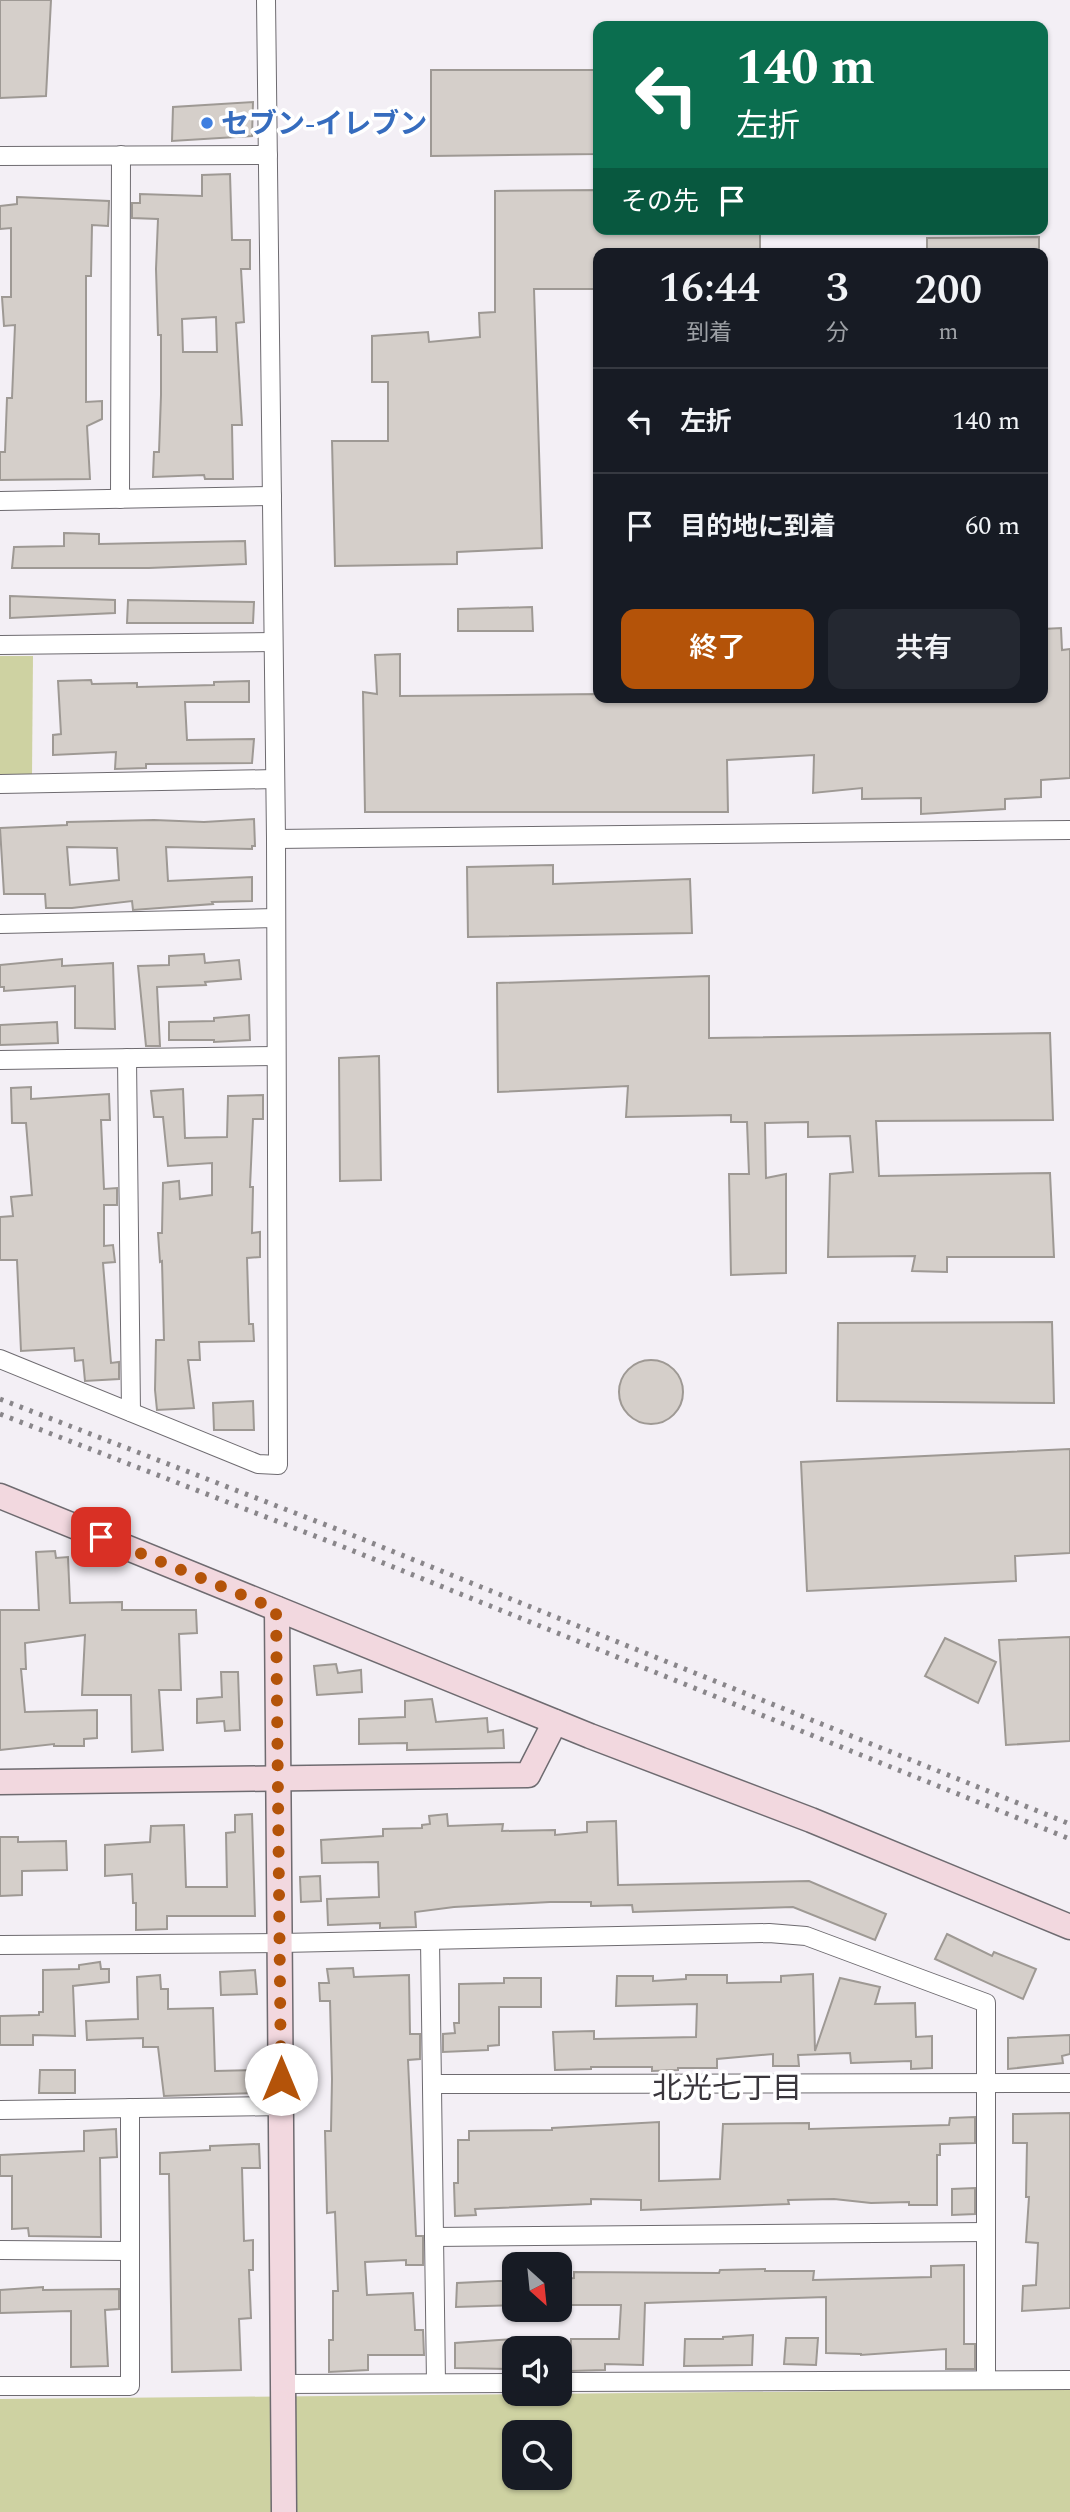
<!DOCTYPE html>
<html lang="ja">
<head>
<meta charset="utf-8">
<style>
  :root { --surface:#171b24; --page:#242831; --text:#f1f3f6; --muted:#9ea1a6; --line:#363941; --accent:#b45309 }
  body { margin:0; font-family:Spectral,"Noto Sans JP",serif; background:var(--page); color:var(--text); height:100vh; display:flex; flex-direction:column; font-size:26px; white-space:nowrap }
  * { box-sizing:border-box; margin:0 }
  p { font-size:23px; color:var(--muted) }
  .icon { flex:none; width:38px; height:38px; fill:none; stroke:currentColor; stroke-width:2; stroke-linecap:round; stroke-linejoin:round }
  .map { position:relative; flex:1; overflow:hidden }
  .drawer { position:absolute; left:593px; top:248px; width:455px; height:455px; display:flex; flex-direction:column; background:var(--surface); border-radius:14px; box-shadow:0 2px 5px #0004 }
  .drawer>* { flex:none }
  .guide { position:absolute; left:593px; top:21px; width:455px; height:214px; border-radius:14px; box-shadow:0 2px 5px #0004; background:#0b6e4f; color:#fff; overflow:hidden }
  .needle { width:46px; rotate:153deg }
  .fabs { position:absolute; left:502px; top:2252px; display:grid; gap:14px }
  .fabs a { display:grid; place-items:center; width:70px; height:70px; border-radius:14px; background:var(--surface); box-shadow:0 2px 5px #0004; font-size:35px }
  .pin { position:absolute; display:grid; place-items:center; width:60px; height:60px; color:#fff; margin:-30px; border-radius:14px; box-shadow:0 4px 10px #0006 }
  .me { position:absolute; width:77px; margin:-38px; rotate:0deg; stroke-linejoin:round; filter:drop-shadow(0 0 5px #0008) }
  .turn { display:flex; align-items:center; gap:24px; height:147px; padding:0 28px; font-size:32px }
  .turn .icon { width:91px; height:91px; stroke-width:2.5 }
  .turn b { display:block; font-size:49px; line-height:60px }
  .then { display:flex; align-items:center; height:66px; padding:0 28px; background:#0003; gap:14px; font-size:26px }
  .eta { display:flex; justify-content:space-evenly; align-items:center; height:119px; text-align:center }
  .eta b { font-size:42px; font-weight:600; line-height:49px }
  .cta { display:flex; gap:14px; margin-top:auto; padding:14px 28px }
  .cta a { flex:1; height:80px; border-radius:14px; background:var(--accent); color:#fff; font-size:28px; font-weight:600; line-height:80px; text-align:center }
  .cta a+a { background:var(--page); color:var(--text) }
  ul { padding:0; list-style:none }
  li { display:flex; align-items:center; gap:21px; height:105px; padding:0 28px; border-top:2px solid var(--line) }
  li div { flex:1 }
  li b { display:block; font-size:26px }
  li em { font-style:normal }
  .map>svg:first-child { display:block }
  .green { fill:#ced2a2; fill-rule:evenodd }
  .building { fill:#d5cfca; stroke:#9e9994; stroke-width:2; fill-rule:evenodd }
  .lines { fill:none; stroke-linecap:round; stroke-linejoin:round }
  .street-casing { stroke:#6e6b70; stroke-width:20 }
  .secondary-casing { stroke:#6e6b70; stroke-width:27 }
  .street { stroke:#fff; stroke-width:18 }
  .secondary { stroke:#f2d8df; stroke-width:24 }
  .rail { stroke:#89868a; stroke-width:5; stroke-dasharray:3.5 7; stroke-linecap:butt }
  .route { stroke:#b45309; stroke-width:12; stroke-dasharray:0 21.6 }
  .shop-dot { fill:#3f7fe0; stroke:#fff; stroke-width:2.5 }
  .labels { text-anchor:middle; stroke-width:7; stroke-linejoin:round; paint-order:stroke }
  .shop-label { font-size:28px; font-weight:bold; fill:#366cbe; stroke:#fff; text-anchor:start }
  .neighbourhood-label { font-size:30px; fill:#3a363c; stroke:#fff }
</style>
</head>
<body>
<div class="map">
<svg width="1070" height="2512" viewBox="0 0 1070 2512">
  <rect width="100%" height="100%" fill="#f3eff5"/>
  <g class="green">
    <polygon points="0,656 33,656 32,776 0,776"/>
    <path d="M1070,2389V2512H0V2399ZM514,2432H560V2478H514Z"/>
  </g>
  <g class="building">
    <polygon points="0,0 51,0 46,96 0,98"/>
    <polygon points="431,70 598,70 598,154 431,156"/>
    <polygon points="253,102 252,136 172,141 173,107"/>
    <path d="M230,174L232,240H250V269H241L244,322L236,323L242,425H232L233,479H205L204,475L153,477L154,452H159L161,395V335H158L156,269L158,219L132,218V203H140V194L202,196V175ZM216,317L217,352H183L182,319Z"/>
    <polygon points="598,190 598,229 760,229 760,254 598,254 598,289 534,289 542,548 457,552 457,564 335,566 332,441 388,441 388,382 372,382 372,336 428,332 429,342 480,337 479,313 495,312 495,191"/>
    <polygon points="17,197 109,201 108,226 92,225 91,276 86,276 86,402 102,401 102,419 87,426 90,479 0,480 0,452 5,452 7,398 12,398 15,325 4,326 2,297 11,297 11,228 0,229 0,206 17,204"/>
    <polygon points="1039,237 1039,254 927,254 927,238"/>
    <polygon points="64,533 99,534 99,544 245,541 246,564 149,568 12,568 14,547 64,546"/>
    <polygon points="10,596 115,600 115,613 10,618"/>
    <polygon points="128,600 254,602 253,623 127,623"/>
    <polygon points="532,607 533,631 458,631 458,609"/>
    <polygon points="1061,628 1062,650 1070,649 1070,778 1041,780 1041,797 1005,799 1005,809 921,814 921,798 862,799 862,788 813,793 814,755 727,760 728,812 365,812 363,692 377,694 375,655 400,654 400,696 598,694 598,698 1043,698 1043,629"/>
    <polygon points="91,680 92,684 137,683 137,687 214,685 214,682 249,681 249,702 185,702 187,740 254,739 252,763 146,764 146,768 115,769 116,752 53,755 53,735 61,734 58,681"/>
    <path d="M254,819L255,846H252V849L166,847L168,881L252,877V901L212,902L213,904L133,910L132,901L72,908H46L45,894H4L0,828L67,825V822L154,820L204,822ZM67,847L117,848L119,880L70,885Z"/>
    <polygon points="553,865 553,884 690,879 692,933 468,937 467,867"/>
    <polygon points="204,954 205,963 239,960 241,979 205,982 206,985 157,987 160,1046 146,1046 138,966 169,965 169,956"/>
    <polygon points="62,959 62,966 113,963 115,1029 75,1028 75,986 4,991 4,987 0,987 0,965"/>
    <polygon points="709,976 709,1038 1050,1033 1053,1120 876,1121 879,1176 1050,1173 1054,1257 947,1257 947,1272 912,1271 915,1256 828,1257 830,1174 853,1172 850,1136 808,1137 808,1122 765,1123 766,1178 786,1174 786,1273 731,1275 729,1174 749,1174 747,1122 731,1122 731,1115 626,1117 628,1086 498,1092 497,983"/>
    <polygon points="249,1015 250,1040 214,1042 214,1040 169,1040 169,1022 214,1021 214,1018"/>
    <polygon points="57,1022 58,1043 0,1045 0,1025"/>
    <polygon points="379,1056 381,1180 340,1181 339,1058"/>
    <polygon points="31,1087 31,1099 109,1094 110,1120 101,1120 104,1189 117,1188 117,1205 104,1205 104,1246 113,1245 115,1262 103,1263 111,1363 119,1362 119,1379 85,1381 83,1360 75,1361 74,1348 21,1351 17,1260 0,1260 0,1217 13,1216 11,1197 32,1195 26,1123 12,1123 11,1088"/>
    <polygon points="183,1089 185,1138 227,1137 228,1096 263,1095 263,1119 253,1119 250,1187 253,1187 252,1233 260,1232 260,1257 247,1258 249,1324 253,1324 254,1341 199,1342 200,1360 188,1360 194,1408 157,1410 155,1390 156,1340 164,1340 162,1261 160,1262 158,1233 162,1233 163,1183 179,1181 180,1199 212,1195 212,1163 168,1166 163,1117 154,1117 151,1091"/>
    <polygon points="1052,1322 1054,1403 837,1401 838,1323"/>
    <circle cx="651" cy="1392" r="32"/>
    <polygon points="253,1401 254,1430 214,1430 213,1403"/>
    <polygon points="1070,1449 1070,1553 1015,1556 1016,1581 807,1591 801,1462"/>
    <polygon points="55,1551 56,1558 68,1557 70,1603 122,1602 122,1610 196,1610 197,1633 179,1634 181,1690 159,1690 163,1750 132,1752 131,1695 82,1695 85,1635 25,1643 26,1669 21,1669 25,1712 97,1710 97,1738 84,1739 84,1746 54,1746 54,1744 0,1750 0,1610 39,1610 36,1552"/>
    <polygon points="1070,1637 1070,1741 1006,1745 999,1640"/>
    <polygon points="945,1638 996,1662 978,1703 925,1676"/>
    <polygon points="336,1664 338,1673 361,1670 362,1692 317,1695 314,1666"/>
    <polygon points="221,1672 238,1672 240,1730 225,1731 224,1721 197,1723 197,1699 222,1697"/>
    <polygon points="432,1699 436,1722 487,1718 488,1732 503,1730 504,1748 407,1750 407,1743 359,1744 359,1719 405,1717 405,1701"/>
    <polygon points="252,1814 255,1916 167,1916 167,1929 136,1930 136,1903 133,1903 132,1874 105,1876 105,1845 150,1842 151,1826 184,1825 186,1887 227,1887 226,1833 235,1832 235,1815"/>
    <polygon points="447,1814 448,1826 503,1824 502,1831 555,1830 555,1835 587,1832 587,1822 616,1821 618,1885 809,1881 886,1914 875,1940 793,1907 633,1912 632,1905 591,1906 591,1902 550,1902 454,1907 415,1912 416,1927 380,1928 380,1923 328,1925 327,1899 379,1897 378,1862 322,1863 321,1840 383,1836 383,1829 422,1828 422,1825 430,1824 429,1816"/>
    <polygon points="0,1837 18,1837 18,1842 66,1841 67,1870 22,1871 22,1895 0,1896"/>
    <polygon points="320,1876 321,1901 301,1902 300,1877"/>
    <polygon points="947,1934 992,1956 994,1952 1036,1969 1023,1999 935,1959"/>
    <polygon points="100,1962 101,1969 109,1969 109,1982 73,1986 75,2036 33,2035 33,2045 0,2045 0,2016 39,2015 39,2012 43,2012 43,1970 79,1969 79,1965"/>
    <polygon points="353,1968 354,1977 409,1975 410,2034 420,2034 420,2059 408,2060 416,2236 423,2236 423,2265 406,2265 406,2260 365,2262 367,2295 413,2293 415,2330 423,2330 424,2355 368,2355 368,2370 329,2372 329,2340 333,2340 333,2291 338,2291 335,2212 327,2213 325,2131 331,2131 332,2079 330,2001 320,2001 319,1983 329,1983 327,1969"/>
    <polygon points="255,1970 257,1994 221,1995 220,1972"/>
    <polygon points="813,1974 815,2051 840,1978 880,1987 875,2004 915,2003 916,2037 932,2036 932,2068 911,2069 911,2061 851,2063 850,2053 798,2055 799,2066 773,2066 773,2054 717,2059 717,2068 678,2068 678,2070 652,2071 652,2067 591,2067 591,2069 555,2070 553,2032 594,2031 594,2039 696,2037 697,2004 616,2006 617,1976 653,1976 653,1981 686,1979 686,1975 727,1975 727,1983 781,1982 781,1976"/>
    <polygon points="160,1975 161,1989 168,1989 168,2009 213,2008 215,2071 256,2070 257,2093 164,2096 158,2047 143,2047 143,2038 87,2040 86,2021 138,2019 137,1977"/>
    <polygon points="504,1978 541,1978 541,2007 499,2007 499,2045 488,2046 488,2050 443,2052 443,2034 455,2033 454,2023 459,2023 459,1984 504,1983"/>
    <polygon points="1070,2035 1070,2054 1062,2056 1063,2063 1008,2069 1008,2038"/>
    <polygon points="40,2070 75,2070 75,2093 39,2093"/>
    <polygon points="1070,2113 1070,2308 1022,2311 1023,2286 1036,2285 1038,2243 1026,2242 1029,2197 1026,2197 1027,2143 1013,2143 1013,2114"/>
    <polygon points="975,2117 975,2143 940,2144 940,2155 937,2155 937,2205 909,2205 909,2202 871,2203 834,2199 788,2200 789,2204 641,2210 641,2200 591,2199 591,2204 475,2209 476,2215 455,2216 454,2183 458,2183 458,2140 469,2140 469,2131 552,2130 552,2128 659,2122 659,2181 720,2179 723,2124 809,2123 809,2129 949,2125 950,2118"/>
    <polygon points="116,2129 117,2157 100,2158 101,2237 29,2236 28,2228 12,2229 12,2176 0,2176 0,2155 84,2151 84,2131"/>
    <polygon points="259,2144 260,2168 242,2168 244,2241 253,2240 253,2270 249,2270 251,2318 239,2319 241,2370 172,2372 169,2174 160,2174 160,2153 210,2150 210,2146"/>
    <polygon points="975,2188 975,2214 952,2215 952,2189"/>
    <polygon points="964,2265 964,2344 975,2344 975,2369 946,2369 946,2349 861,2355 861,2354 826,2353 826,2297 645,2303 643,2365 605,2364 605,2370 570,2371 571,2339 619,2339 621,2305 560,2305 560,2279 574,2278 574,2272 719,2273 720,2270 765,2269 765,2271 814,2271 813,2280 931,2277 931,2266"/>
    <polygon points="498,2281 514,2281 514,2305 456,2307 457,2283"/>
    <polygon points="43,2287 43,2290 119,2289 119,2309 105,2310 108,2366 71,2367 71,2311 0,2313 0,2290"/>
    <polygon points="753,2335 752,2365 684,2366 685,2339 723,2339 723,2337"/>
    <polygon points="786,2338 818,2338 816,2365 784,2364"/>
    <polygon points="514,2339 513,2369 455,2368 455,2343"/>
  </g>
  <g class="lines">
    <g class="street-casing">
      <g id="street">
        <polyline points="0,156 268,155"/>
        <polyline points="120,499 121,155"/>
        <polyline points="0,501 272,496"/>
        <polyline points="0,645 273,642"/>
        <polyline points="0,784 275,779"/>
        <polyline points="276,839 1070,830"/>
        <polyline points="0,924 276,918"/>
        <polyline points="127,1058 131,1412"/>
        <polyline points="0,1060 276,1056"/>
        <polyline points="0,1359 258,1464 278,1465 276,839 266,0"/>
        <polyline points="430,1940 436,2383"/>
        <polyline points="0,1945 281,1943 769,1933 806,1936 986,2003 986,2380"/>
        <polyline points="432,2084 1070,2083"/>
        <polyline points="0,2110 282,2106"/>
        <polyline points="434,2237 986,2232"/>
        <polyline points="0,2250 130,2251"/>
        <polyline points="560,2382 1070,2380"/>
        <polyline points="283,2384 514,2383"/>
        <polyline points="0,2386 130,2386 130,2108"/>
      </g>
    </g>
    <g class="secondary-casing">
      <g id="secondary">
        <polyline points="0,1496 590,1736 811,1820 1070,1927"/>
        <polyline points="277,1609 284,2512"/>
        <polyline points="0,1782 528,1775 555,1722"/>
      </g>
    </g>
    <use href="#street" class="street"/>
    <use href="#secondary" class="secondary"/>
    <g class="rail">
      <polyline points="0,1399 352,1535 1070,1824"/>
      <polyline points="0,1414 346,1548 1070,1839"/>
    </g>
  </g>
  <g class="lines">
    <polyline class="route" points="101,1537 276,1609 281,2079"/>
  </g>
  <circle class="shop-dot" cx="207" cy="123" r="7"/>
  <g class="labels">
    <g class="shop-label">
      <text x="221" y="133">セブン-イレブン</text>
    </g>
    <g class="neighbourhood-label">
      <text x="727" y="2098">北光七丁目</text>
    </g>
  </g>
</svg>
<div class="fabs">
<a><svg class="needle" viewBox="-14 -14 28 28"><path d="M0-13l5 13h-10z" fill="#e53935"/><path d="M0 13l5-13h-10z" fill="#9ea1a6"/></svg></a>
<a><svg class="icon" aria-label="sound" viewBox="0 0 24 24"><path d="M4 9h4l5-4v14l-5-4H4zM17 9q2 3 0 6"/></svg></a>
<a><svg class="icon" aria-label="search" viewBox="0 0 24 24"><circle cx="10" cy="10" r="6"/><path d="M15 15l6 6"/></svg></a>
</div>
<div class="pin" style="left:101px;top:1537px;background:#d93025"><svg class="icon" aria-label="arrive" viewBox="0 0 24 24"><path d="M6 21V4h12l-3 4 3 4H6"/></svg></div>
<svg class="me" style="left:281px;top:2079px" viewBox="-20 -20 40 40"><circle r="19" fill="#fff"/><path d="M0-13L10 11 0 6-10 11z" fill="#b45309"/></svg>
<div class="guide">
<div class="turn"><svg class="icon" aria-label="left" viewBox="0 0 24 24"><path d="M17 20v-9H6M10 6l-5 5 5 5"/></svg><div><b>140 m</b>左折</div></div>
<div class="then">その先<svg class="icon" aria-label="arrive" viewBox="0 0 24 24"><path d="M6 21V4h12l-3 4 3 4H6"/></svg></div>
</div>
<section class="drawer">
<div class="eta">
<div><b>16:44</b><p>到着</p></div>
<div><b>3</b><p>分</p></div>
<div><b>200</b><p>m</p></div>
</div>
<ul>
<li><svg class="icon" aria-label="left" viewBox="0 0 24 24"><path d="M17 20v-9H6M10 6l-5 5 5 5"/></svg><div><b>左折</b></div><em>140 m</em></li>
<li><svg class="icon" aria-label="arrive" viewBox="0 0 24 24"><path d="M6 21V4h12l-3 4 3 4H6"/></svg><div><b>目的地に到着</b></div><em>60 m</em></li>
</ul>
<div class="cta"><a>終了</a><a>共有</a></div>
</section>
</div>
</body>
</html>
